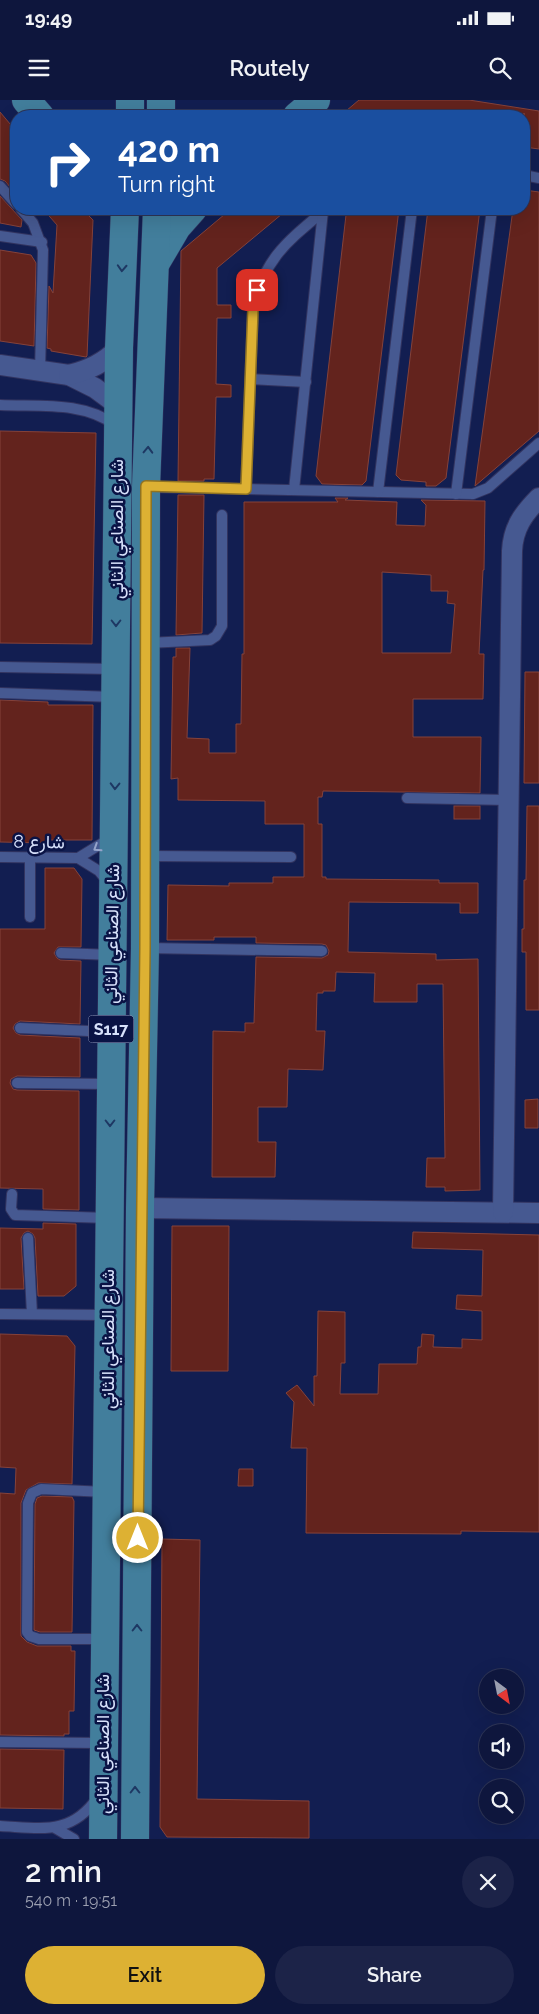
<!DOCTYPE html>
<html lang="en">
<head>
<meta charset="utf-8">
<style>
  :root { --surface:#0e163d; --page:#1c2348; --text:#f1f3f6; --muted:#9b9fb0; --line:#2e3557; --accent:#ddb133 }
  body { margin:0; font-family:Raleway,Vazirmatn,sans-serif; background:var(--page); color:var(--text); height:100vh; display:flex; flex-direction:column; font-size:19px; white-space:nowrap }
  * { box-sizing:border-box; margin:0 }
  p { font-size:16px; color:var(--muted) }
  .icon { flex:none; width:28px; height:28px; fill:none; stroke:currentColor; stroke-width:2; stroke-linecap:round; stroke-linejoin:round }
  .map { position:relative; height:1739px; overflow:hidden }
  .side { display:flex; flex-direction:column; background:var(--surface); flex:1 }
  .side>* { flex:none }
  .hud { position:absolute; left:10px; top:10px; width:520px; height:105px; border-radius:20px; box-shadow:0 5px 20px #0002,0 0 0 1px var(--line); background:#1a4fa0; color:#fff; overflow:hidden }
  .needle { width:32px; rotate:148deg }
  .fabs { position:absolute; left:479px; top:1569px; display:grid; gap:10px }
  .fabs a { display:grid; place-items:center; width:45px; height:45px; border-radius:50%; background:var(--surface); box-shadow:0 5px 20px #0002,0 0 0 1px var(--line); font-size:25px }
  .pin { position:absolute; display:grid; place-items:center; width:42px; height:42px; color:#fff; margin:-21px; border-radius:10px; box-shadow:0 2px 8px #0006 }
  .me { position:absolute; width:55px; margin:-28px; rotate:0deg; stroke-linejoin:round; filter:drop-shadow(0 0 4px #0008) }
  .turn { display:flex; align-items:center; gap:18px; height:105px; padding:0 25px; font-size:22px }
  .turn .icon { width:65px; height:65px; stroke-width:2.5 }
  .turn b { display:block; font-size:35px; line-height:42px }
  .round { display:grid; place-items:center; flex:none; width:52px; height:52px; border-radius:26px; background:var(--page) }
  .head { display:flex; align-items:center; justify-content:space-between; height:85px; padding:0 25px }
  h1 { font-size:30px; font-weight:600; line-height:38px }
  .action { display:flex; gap:10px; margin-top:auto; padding:10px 25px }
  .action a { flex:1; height:58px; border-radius:30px; background:var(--accent); color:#111; font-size:20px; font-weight:600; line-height:58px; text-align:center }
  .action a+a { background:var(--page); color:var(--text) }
  .status { display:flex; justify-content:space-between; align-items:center; height:35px; padding:0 25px; background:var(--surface); direction:ltr }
  .status svg { height:14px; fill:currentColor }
  header { display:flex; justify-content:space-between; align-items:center; height:65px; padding:0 25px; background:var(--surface); font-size:22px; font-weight:600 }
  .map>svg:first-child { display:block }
  .building { fill:#63231d; stroke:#85423a; fill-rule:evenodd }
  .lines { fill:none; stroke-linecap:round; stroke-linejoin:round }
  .lane-casing { stroke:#323460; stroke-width:12 }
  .street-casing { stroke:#323460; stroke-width:22 }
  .primary-casing { stroke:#323460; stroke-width:29 }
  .lane { stroke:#465991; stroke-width:10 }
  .street { stroke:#465991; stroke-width:20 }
  .primary { stroke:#427e9c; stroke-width:28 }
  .oneway { stroke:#1e3863 }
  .oneway2 { stroke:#96a4cb }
  .route-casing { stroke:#907321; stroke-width:12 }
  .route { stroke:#ddb133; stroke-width:9 }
  .labels { text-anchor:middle; stroke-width:5; stroke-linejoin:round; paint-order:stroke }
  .shield { fill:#0a1345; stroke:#9aa3c4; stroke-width:1 }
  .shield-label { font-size:16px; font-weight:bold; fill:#d7e1fb }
  .street-label { font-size:18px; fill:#d7e1fb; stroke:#0a1345 }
</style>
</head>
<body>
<div class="status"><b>19:49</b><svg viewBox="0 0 49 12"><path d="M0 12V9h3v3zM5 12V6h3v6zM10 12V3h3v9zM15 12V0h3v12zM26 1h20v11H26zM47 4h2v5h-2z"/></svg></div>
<header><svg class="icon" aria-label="menu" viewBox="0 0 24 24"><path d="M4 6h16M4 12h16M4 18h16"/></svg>Routely<svg class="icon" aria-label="search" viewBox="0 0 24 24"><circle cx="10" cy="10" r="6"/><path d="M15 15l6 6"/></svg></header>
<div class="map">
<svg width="539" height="1739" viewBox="0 0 539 1739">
  <rect width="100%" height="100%" fill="#121e51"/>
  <g class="building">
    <polygon points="359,0 469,0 539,11 539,49 524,47 524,13 524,16 340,16"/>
    <polygon points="0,12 16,31 16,94 5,81 0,79"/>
    <polygon points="524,90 539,92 539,331 475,386 513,109 524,109"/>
    <polygon points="0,96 22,120 21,127 0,123"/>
    <polygon points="43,109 82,109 93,120 87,256 86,257 51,251 51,249 47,248 49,186 53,193 57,125"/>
    <polygon points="231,109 288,109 217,168 217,205 231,205 231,218 217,218 216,284 231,285 231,297 216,297 214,379 204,379 204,381 178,381 181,151"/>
    <polygon points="353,109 399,109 366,381 362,385 322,384 316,376 346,115"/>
    <polygon points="428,109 480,109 446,378 436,386 426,386 426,382 401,380 396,375"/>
    <polygon points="0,150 31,155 36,163 34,246 0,241"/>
    <polygon points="0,331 96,333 92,544 0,543"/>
    <polygon points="178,395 204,395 202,533 176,535"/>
    <path d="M335,398H348L345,400L397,402L396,425L425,426L426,405L421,400L485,401L484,470H483L479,554H484L483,599H413V637H481L480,693L323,691L322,697H318V724H322V777H326V779L439,780V783H478V813H460V803L349,802L348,852L436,854V860L478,859L480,1090L445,1091V1087H426L427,1058H445L443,884H417V902H374L375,873L336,872L335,891H323V893H317L316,931H325L323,970L288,969L287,1007H258V1042H276L275,1077H212L213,931L245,932V923H254L256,857L322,858L328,855L329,851L326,845L322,844L256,843V837H214V840H167L168,785L229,786V783H273V777H304V724H265V701L178,700V678L171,679L173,557H176V548H190L187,638L209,639V653H236V624H241L242,554H244V402H338ZM382,472L431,475V491H448L447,503L455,504L451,553H382Z"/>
    <polygon points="525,572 539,572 539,683 524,683"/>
    <polygon points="0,600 48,602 48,605 93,605 92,740 46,740 46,743 0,742"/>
    <rect x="454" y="706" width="26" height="13"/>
    <polygon points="527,706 539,706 539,910 526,910 526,852 522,852 522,829 524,829 524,780 526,780"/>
    <polygon points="45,768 74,768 82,779 81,847 58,847 54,853 57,858 60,860 81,861 80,924 20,921 15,924 13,928 16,933 20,935 80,938 80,977 17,976 11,979 10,983 13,989 17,990 79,991 79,1110 43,1109 43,1089 0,1088 0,829 45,829"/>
    <polygon points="538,999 538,1028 525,1028 525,1000"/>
    <polygon points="43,1123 76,1124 76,1186 64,1196 38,1196 35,1138 33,1134 28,1131 24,1133 21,1138 24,1189 0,1189 0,1128 43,1129"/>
    <polygon points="172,1126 229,1126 228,1271 171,1271"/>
    <polygon points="413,1132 539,1135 539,1432 461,1431 461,1434 306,1433 307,1348 291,1348 294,1302 286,1293 297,1285 314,1306 314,1276 317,1276 318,1211 345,1212 345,1263 341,1263 340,1294 378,1294 379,1264 417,1264 418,1247 421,1247 422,1234 434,1235 433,1247 462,1248 462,1239 482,1240 482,1211 456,1209 457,1195 482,1196 483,1150 412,1148"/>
    <polygon points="0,1234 67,1236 75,1246 72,1384 38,1383 26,1390 21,1403 21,1536 27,1542 37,1546 71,1546 71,1551 75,1551 74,1611 69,1611 69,1634 64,1634 64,1636 0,1635 0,1393 15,1394 16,1368 0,1367"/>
    <polygon points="239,1369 253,1369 253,1386 238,1386"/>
    <polygon points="42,1396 72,1397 74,1401 72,1532 40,1532 34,1530 35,1404 37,1398"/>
    <polygon points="162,1439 200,1440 197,1699 309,1701 309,1738 167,1737 160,1727"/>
    <polygon points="0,1649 64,1650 63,1709 0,1708"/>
  </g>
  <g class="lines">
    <g class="lane-casing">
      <g id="lane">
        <polyline points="524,75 539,78"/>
        <polyline points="0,86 16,104"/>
        <polyline points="21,109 33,123 43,150 40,271"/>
        <polyline points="0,136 42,142"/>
        <polyline points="250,279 306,282"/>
        <path d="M0,305C38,307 83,301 115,325"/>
        <polyline points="147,387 473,394 488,388 539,343"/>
        <path d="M246,389L253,209C264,158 288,141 326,109"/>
        <polyline points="294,390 323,111"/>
        <polyline points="378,392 412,109"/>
        <polyline points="456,394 492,109"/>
        <polyline points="147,543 210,540 216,536 222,526 222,415"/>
        <polyline points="0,567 114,569"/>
        <polyline points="0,593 114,597"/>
        <polyline points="407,698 508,700"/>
        <polyline points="146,756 291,757"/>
        <polyline points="0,757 78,758 99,771 108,782"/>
        <polyline points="30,758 30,817"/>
        <polyline points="78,758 109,739"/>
        <polyline points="146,848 322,851"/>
        <polyline points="61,853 112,855"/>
        <polyline points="20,928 111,932"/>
        <polyline points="17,983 109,984"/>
        <polyline points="12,1094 11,1109 15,1115 108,1118"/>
        <polyline points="28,1138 32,1214"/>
        <polyline points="0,1214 106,1215"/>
        <polyline points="104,1539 39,1539 30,1536 27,1532 28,1403 32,1393 41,1389 106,1392"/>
        <polyline points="0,1642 102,1643"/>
        <path d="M0,1726C41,1728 71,1736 98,1697"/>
        <polyline points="55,1728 74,1739"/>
      </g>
    </g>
    <g class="street-casing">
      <g id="street">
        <polyline points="0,265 69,275 95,288 118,305"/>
        <path d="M69,275C89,270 104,263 119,248"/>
        <polyline points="140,1108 539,1113"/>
        <path d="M503,1112L512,451C513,428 523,414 539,398"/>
      </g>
    </g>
    <g class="primary-casing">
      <g id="primary">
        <polyline points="26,0 40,16"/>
        <polyline points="130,16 130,0"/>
        <polyline points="161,16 161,0"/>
        <polyline points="297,16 316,0"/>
        <polyline points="157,161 177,127 193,109"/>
        <polyline points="103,1739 119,248 125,109"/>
        <polyline points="135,1739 140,1108 145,848 146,387 157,109"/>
      </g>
    </g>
    <use href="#lane" class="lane"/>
    <use href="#street" class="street"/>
    <use href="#primary" class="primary"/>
  </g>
  <defs><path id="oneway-chevron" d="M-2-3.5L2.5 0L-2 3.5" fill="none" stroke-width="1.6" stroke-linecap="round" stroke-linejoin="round" transform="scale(1.25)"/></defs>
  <g class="oneway">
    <use href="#oneway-chevron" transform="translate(122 168) rotate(93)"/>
    <use href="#oneway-chevron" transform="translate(148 350) rotate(-88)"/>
    <use href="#oneway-chevron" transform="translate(116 523) rotate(90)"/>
    <use href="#oneway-chevron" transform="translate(115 686) rotate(91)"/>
    <use href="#oneway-chevron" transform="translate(110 1023) rotate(90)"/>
    <use href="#oneway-chevron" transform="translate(137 1528) rotate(-90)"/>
    <use href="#oneway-chevron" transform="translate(135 1690) rotate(-90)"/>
  </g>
  <use class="oneway2" href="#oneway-chevron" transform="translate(97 748) rotate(147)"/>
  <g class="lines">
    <g class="route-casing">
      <polyline id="route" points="138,1438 145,848 146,386 246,389 253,209 257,190"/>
    </g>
    <use href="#route" class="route"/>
  </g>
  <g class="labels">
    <rect class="shield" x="88.5" y="915.5" width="45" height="27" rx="4"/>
    <g class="shield-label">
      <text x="111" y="935">S117</text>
    </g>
    <g class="street-label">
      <text transform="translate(117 429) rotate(-90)" y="6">شارع الصناعي الثاني</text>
      <text transform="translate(39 742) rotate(1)" y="6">شارع 8</text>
      <text transform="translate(112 834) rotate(-89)" y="6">شارع الصناعي الثاني</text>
      <text transform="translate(108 1239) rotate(-90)" y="6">شارع الصناعي الثاني</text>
      <text transform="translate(103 1644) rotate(-90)" y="6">شارع الصناعي الثاني</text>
    </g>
  </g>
</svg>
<div class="fabs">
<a><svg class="needle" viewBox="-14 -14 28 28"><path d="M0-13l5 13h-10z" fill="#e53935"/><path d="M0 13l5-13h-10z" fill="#9b9fb0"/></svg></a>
<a><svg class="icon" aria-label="sound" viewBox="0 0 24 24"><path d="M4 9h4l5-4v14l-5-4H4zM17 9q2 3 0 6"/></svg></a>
<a><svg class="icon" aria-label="search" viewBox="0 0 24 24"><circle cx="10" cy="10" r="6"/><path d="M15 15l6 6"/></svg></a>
</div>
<div class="pin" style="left:257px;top:190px;background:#d93025"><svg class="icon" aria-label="arrive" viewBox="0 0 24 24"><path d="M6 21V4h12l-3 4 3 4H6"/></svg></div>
<svg class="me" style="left:138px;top:1438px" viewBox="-20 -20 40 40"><circle r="17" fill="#ddb133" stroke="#fff" stroke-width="3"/><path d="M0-11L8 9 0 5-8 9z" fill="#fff"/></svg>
<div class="hud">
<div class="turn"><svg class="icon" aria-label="right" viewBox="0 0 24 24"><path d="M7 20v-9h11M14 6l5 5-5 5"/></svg><div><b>420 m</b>Turn right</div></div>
</div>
</div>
<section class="side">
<div class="head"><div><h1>2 min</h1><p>540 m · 19:51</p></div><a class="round"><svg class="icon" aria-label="close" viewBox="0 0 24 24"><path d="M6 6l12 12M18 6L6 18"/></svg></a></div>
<div class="action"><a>Exit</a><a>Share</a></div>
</section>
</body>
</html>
